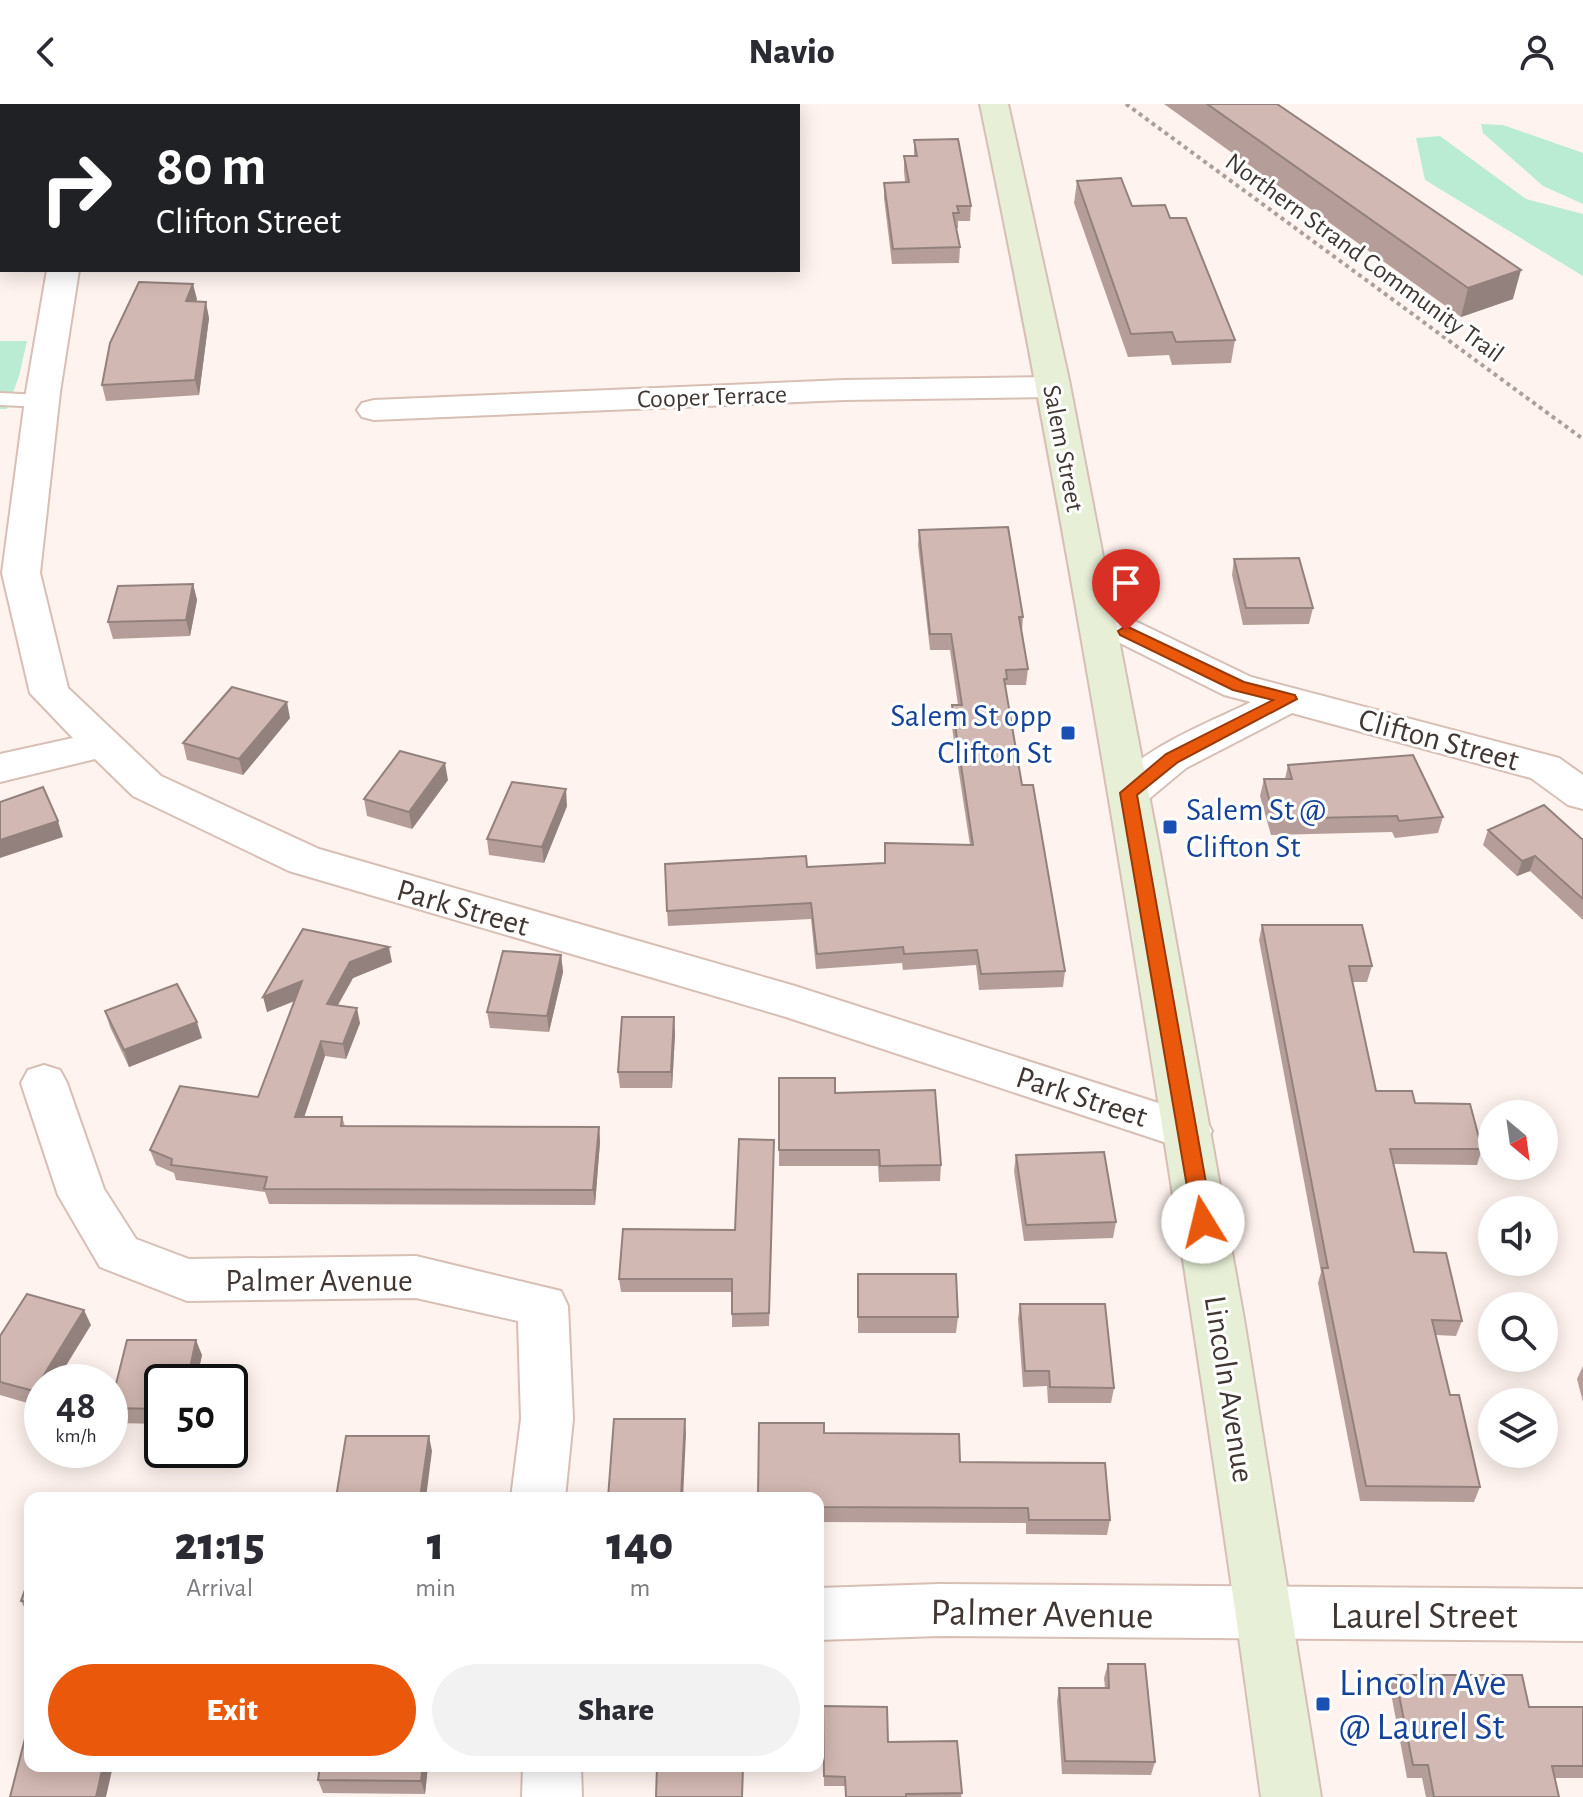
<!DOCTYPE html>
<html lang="en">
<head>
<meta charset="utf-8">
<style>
  :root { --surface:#fff; --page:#f2f2f3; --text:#2b2b33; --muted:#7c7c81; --accent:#ea580c }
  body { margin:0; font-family:"Alegreya Sans",sans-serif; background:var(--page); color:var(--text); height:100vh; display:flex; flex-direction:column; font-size:30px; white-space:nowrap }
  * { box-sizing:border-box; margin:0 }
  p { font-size:26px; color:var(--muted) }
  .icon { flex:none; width:44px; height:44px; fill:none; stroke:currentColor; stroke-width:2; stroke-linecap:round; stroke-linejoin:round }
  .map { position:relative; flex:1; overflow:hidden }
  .details { position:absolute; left:24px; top:1388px; width:800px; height:280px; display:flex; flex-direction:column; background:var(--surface); border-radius:16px; box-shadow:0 4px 20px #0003 }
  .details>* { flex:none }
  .hud { position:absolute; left:0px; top:0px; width:800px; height:168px; box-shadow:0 4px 20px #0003; background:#202124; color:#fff; overflow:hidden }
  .needle { width:52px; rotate:151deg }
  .buttons { position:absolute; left:1478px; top:996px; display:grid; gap:16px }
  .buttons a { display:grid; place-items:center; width:80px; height:80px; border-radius:50%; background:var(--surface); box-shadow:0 4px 20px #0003; font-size:40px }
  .speed { position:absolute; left:24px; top:1260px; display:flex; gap:16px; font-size:40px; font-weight:700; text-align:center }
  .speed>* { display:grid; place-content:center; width:104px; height:104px; border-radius:50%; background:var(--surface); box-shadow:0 4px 20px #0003; line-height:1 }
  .speed small { font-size:20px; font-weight:400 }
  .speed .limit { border:4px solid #111; border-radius:12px; background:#fff; color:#111 }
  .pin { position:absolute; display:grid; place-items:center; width:68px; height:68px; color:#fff; margin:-82px -34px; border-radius:50% 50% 50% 0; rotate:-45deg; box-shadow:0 0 8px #0007 }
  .pin .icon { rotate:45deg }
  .me { position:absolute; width:88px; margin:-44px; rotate:351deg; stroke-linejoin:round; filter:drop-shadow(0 0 6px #0008) }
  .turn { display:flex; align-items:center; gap:28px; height:168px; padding:0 24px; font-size:36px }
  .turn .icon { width:104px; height:104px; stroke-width:2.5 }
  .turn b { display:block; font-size:56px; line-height:68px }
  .eta { display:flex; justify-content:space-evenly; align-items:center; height:136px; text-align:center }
  .eta b { font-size:48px; font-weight:800; line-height:56px }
  .action { display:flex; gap:16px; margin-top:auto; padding:16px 24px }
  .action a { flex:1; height:92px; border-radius:48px; background:var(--accent); color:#fff; font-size:32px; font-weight:800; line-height:92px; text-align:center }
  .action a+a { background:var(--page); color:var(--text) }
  header { display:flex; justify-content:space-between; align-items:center; height:104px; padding:0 24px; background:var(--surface); font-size:36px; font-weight:800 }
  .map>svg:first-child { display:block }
  .green { fill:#baecd3 }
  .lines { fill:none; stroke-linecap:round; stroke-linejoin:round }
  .service-casing { stroke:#d7bfb5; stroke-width:4 }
  .minor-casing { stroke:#d7bfb5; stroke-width:4 }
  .secondary-casing { stroke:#d7bfb5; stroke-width:4 }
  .path { stroke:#aa9f9b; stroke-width:4; stroke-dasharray:4 4; stroke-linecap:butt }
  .service { fill:#fff; fill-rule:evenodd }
  .minor { fill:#fff; fill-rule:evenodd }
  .secondary { fill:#e7f0d7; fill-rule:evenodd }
  .wall { fill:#b59e99 }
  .shaded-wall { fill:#93817d }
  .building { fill:#d2b8b2; stroke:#93817d; stroke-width:2 }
  .route { fill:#ea580c; stroke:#983908; stroke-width:2 }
  .transit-dot { fill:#1a4fb4; stroke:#fff; stroke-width:3 }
  .labels { text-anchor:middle; stroke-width:6; stroke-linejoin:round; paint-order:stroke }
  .far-street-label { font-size:26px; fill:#403632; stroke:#fff }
  .transit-label { font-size:32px; fill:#164399; stroke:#fff; text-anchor:end }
  .street-label { font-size:32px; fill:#403632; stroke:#fff }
  .near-street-label { font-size:38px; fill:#403632; stroke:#fff }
  .near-transit-label { font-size:38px; fill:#164399; stroke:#fff; text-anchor:start }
</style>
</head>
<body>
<header><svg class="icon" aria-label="back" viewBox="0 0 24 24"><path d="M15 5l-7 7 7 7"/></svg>Navio<svg class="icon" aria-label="person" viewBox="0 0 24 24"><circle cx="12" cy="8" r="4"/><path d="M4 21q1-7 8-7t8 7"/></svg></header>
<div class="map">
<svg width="1583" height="1693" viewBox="0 0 1583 1693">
  <rect width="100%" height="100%" fill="#fef3ef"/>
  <g class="green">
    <polygon points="1481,20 1503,21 1583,49 1583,100 1543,82 1483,29"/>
    <polygon points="1440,32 1526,95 1583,110 1583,172 1425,76 1416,34"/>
    <polygon points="0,237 27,237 19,272 7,305 0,305"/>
  </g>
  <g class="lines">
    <g class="service-casing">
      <polygon id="service" points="0,289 43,291 54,297 43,303 0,301"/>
    </g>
    <g class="minor-casing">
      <g id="minor">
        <polygon points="47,166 79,166 60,288 40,469 68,584 161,672 319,745 795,882 1205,1014 1212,1027 1205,1040 1188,1046 786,913 289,767 133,692 95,655 0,678 0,650 73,634 30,589 2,469 26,288"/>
        <polygon points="1051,273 1063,276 1068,283 1063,290 1051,293 844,296 374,316 362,313 357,306 362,299 374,296 844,276"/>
        <path d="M1097,501L1110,505L1251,573L1559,654L1583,671V705L1568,701L1531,674L1292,609L1186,664L1144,699L1129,703L1114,699L1108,689C1134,646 1207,620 1251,598L1224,591L1084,521L1078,513L1084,505Z"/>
        <polygon points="44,961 60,966 67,979 104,1085 136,1135 189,1155 416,1152 561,1187 568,1202 573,1315 565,1394 511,1394 521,1315 518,1217 416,1194 187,1197 100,1163 58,1091 21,979 28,966"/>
        <polygon points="940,1480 1583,1485 1583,1537 940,1532 818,1536 818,1484"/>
        <polygon points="523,1662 581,1662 582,1693 522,1693"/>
      </g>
    </g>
    <g class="secondary-casing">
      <path id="secondary" d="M980,0H1008L1069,276L1158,738L1244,1215L1321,1693H1261C1220,1388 1173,1084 1123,780C1080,519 1034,259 980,0Z"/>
    </g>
    <polyline class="path" points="1126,0 1583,335"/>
    <use href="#service" class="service"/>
    <use href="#minor" class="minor"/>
    <use href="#secondary" class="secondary"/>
  </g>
  <g class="wall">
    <polygon points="1164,0 1277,0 1513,195 1461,213"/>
    <polygon points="914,36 971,102 970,117 958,117 958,124 956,125 960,143 959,159 892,160 884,94 884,79 905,78 904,67 904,52 914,52"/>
    <polygon points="1077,77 1132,102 1170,114 1235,236 1231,259 1172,261 1169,251 1128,253 1074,99"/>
    <polygon points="197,195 196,198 209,214 199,291 106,297 102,281"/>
    <polygon points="919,426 1023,513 1022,528 1028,565 1026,581 1006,581 1006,585 1022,681 1065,867 1063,883 979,886 976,861 903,866 902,859 816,865 811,815 668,822 667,807 807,763 884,759 970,741 951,617 952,601 958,601 950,546 930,546 918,441"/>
    <polygon points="1234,455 1313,504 1309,520 1243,521 1232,471"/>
    <polygon points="193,480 197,496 190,532 113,535 108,518"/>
    <polygon points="290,614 243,671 187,656 183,639"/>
    <polygon points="1288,661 1443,713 1438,729 1395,734 1392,728 1271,731 1260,692 1264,675 1285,675"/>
    <polygon points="448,676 412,725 367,712 364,695"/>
    <polygon points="567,702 544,759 489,751 487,735"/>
    <polygon points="1488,726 1583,736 1583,816 1530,767 1517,772 1483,741"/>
    <polygon points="1262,821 1372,862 1367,878 1352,878 1376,987 1415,999 1482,1045 1477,1061 1393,1060 1414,1148 1462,1217 1456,1232 1436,1231 1450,1291 1480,1383 1474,1398 1360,1397 1318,1179 1321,1168 1259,836"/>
    <polygon points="303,825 392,858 353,874 338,901 360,919 346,955 325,952 304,1013 342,1013 345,1022 599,1023 600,1038 595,1101 269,1100 265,1088 176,1076 174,1069 156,1061 150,1046 258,993 295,897 267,908"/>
    <polygon points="561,851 563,868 549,928 490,924 487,908"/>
    <polygon points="105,907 202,934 129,963 110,923"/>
    <polygon points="674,913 675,930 672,984 620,984 618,968"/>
    <polygon points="779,974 835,989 941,1061 940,1077 879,1078 878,1062 779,1062"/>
    <polygon points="774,1049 769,1222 732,1223 732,1188 621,1188 619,1175 735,1126"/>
    <polygon points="1016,1051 1116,1118 1113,1134 1024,1137 1014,1067"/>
    <polygon points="858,1170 958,1213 956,1229 858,1229"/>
    <polygon points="1020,1200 1114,1284 1111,1299 1048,1299 1047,1282 1023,1283 1018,1215"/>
    <polygon points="91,1221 42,1278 41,1303 0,1291 0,1232"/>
    <polygon points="202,1251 196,1278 162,1278 162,1320 116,1319 110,1306 110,1302"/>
    <polygon points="1583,1262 1583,1298 1577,1275"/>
    <polygon points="824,1329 960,1358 1110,1416 1107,1431 1026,1430 1026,1419 818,1418 818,1394"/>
    <polygon points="30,1472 30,1505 25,1505 21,1497"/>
    <polygon points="1108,1560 1155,1658 1151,1671 1062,1670 1057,1597 1059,1584 1105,1584 1104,1574"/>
    <polygon points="1395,1571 1529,1603 1583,1603 1583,1674 1555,1674 1559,1693 1426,1693 1422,1674 1407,1674 1390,1584"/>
    <polygon points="823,1602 888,1638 962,1689 961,1693 845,1693 845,1682 824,1682"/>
    <polygon points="320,1662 428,1662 425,1690 323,1689 318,1676"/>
  </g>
  <g class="shaded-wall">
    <polygon points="61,0 73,0 72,2 60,2"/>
    <polygon points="1521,166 1513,195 1461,213 1468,184"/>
    <polygon points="193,180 197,195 189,213 186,197"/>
    <polygon points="206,198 209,214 199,291 195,276"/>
    <polygon points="193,480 197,496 190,532 186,516"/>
    <polygon points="287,598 290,614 243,671 239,655"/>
    <polygon points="445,659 448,676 412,725 409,708"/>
    <polygon points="566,685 567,702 544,759 542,743"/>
    <polygon points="58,717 63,733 0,754 0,736"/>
    <polygon points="1535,752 1530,767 1517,772 1522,757"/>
    <polygon points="389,843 392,858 353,874 330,915 327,900 350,858"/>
    <polygon points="561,851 563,868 549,928 547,912"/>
    <polygon points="302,877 306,892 267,908 263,893"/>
    <polygon points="357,904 360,919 346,955 343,940"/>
    <polygon points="674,913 675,930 672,984 671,968"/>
    <polygon points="197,918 202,934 129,963 124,946"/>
    <polygon points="321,937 325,952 299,1028 295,1013"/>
    <polygon points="599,1023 600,1038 595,1101 593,1086"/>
    <polygon points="84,1206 91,1221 56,1278 42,1278 41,1303 34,1287"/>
    <polygon points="196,1236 202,1251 196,1278 187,1278"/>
    <polygon points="685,1315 686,1330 683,1394 681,1394"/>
    <polygon points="429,1332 432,1347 426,1394 420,1394"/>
    <polygon points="103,1662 113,1662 106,1693 96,1693"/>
    <polygon points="423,1662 428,1662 425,1690 421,1677"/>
  </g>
  <g class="building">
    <polygon points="8,0 61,0 60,2 6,2"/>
    <polygon points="1207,0 1277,0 1521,166 1468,184"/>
    <polygon points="958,35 971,102 957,102 959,109 953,109 960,143 893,145 884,79 909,78 904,52 917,52 914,36"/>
    <polygon points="1121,74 1132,102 1165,101 1170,114 1186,114 1235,236 1176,238 1172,228 1131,230 1077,77"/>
    <polygon points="139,178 193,180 186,197 206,198 195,276 102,281 110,239"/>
    <polygon points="1008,423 1023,513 1019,513 1028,565 1006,566 1007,575 1004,575 1022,681 1033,681 1065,867 981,870 977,846 904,850 903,843 817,850 811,799 667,807 665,760 806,752 807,763 885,759 885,739 973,741 952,601 962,601 951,530 930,530 919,426"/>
    <polygon points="1299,454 1313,504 1246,504 1234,455"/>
    <polygon points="193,480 186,516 108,518 118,482"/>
    <polygon points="232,583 287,598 239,655 183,639"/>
    <polygon points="400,647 445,659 409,708 364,695"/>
    <polygon points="1413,651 1443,713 1399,717 1397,712 1274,715 1264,675 1292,675 1288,661"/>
    <polygon points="512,678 566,685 542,743 487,735"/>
    <polygon points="43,683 58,717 0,736 0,698"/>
    <polygon points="1544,701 1583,736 1583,795 1535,752 1522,757 1488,726"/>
    <polygon points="1262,821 1362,821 1372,862 1349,862 1376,987 1412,987 1415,999 1470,1000 1482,1045 1390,1045 1414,1148 1446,1149 1462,1217 1432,1216 1450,1291 1459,1291 1480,1383 1366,1382 1322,1164 1328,1164"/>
    <polygon points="303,825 389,843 350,858 327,900 357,904 343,940 321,937 295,1013 342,1013 341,1022 599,1023 593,1086 264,1085 267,1073 171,1061 172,1055 150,1046 180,982 258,993 302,877 263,893"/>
    <polygon points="503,847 561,851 547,912 487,908"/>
    <polygon points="177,880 197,918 124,946 105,907"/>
    <polygon points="622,913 674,913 671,968 618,968"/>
    <polygon points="779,974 835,974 835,989 935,986 941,1061 880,1062 879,1046 779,1046"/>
    <polygon points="739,1035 774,1036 769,1209 732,1210 732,1175 619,1175 623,1125 735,1126"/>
    <polygon points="1104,1048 1116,1118 1026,1121 1016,1051"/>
    <polygon points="858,1170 956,1170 958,1213 858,1213"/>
    <polygon points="27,1190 84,1206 34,1287 0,1278 0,1232"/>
    <polygon points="1020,1200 1105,1200 1114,1284 1050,1283 1049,1267 1025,1267"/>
    <polygon points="127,1236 196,1236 187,1278 162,1278 162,1305 110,1304"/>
    <polygon points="614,1315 685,1315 681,1394 608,1394"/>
    <polygon points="759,1319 824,1319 824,1329 959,1330 960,1358 1105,1359 1110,1416 1029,1416 1028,1404 818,1403 818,1394 758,1394"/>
    <polygon points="346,1332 429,1332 420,1394 336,1394"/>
    <polygon points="61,1390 66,1391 66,1394 59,1394"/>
    <polygon points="30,1472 30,1498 21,1497"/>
    <polygon points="1108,1560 1145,1560 1155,1658 1065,1657 1059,1584 1109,1584"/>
    <polygon points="1395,1571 1522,1571 1529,1603 1583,1603 1583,1662 1552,1662 1559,1693 1434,1693 1428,1661 1413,1661"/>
    <polygon points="823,1602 887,1603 888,1638 957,1637 962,1689 906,1690 906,1693 846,1693 845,1673 824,1672"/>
    <polygon points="30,1615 30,1662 103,1662 96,1693 10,1693"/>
    <polygon points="320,1662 423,1662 421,1677 318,1676"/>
    <polygon points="657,1662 743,1662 742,1693 656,1693"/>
  </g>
  <polygon class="route" points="1126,522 1244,578 1295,591 1297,595 1178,658 1137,691 1213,1118 1210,1124 1203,1126 1196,1124 1193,1118 1120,689 1166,650 1273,596 1233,586 1120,531 1118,527"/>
  <g class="transit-dot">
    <rect x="1060" y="621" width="16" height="16" rx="4"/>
    <rect x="1162" y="715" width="16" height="16" rx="4"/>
    <rect x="1315" y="1592" width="16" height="16" rx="4"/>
  </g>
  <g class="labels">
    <g class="far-street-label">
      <text transform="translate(1365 153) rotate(36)" y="9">Northern Strand Community Trail</text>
      <text transform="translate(712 292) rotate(-2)" y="9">Cooper Terrace</text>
      <text transform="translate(1064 344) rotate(79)" y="9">Salem Street</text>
    </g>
    <g class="transit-label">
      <text x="1052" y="622">Salem St opp<tspan x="1052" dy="37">Clifton St</tspan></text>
      <text x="1186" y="716" text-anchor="start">Salem St @<tspan x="1186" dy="37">Clifton St</tspan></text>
    </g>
    <g class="street-label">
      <text transform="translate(1439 635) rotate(15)" y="11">Clifton Street</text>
      <text transform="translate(463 803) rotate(16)" y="11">Park Street</text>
      <text transform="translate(1082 992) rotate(18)" y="11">Park Street</text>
      <text x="319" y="1187">Palmer Avenue</text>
      <text transform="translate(1230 1285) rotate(81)" y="11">Lincoln Avenue</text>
    </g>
    <g class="near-street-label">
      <text transform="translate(1042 1509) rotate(1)" y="13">Palmer Avenue</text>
      <text x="1424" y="1524">Laurel Street</text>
    </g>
    <g class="near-transit-label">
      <text x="1339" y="1591">Lincoln Ave<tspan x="1339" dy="44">@ Laurel St</tspan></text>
    </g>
  </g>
</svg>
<div class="buttons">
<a><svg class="needle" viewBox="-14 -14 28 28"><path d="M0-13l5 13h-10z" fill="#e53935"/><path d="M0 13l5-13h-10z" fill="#7c7c81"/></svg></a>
<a><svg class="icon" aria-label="sound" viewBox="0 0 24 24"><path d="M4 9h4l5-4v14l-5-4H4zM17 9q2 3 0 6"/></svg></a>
<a><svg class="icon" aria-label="search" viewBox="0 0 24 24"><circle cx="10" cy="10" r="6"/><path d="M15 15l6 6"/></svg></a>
<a><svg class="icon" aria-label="layers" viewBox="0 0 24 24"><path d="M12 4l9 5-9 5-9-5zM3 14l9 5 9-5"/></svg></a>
</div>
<div class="speed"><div>48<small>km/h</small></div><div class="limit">50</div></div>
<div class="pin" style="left:1126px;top:527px;background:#d93025"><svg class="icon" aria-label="arrive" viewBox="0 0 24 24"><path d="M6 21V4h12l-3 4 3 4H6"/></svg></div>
<svg class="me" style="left:1203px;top:1118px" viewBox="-20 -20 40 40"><circle r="19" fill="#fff"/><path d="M0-13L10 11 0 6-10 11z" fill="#ea580c"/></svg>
<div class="hud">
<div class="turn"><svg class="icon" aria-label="right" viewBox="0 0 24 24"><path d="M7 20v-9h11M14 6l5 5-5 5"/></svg><div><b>80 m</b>Clifton Street</div></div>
</div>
<section class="details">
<div class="eta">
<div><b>21:15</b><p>Arrival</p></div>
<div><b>1</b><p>min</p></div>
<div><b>140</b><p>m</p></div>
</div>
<div class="action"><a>Exit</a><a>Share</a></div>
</section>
</div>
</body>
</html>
